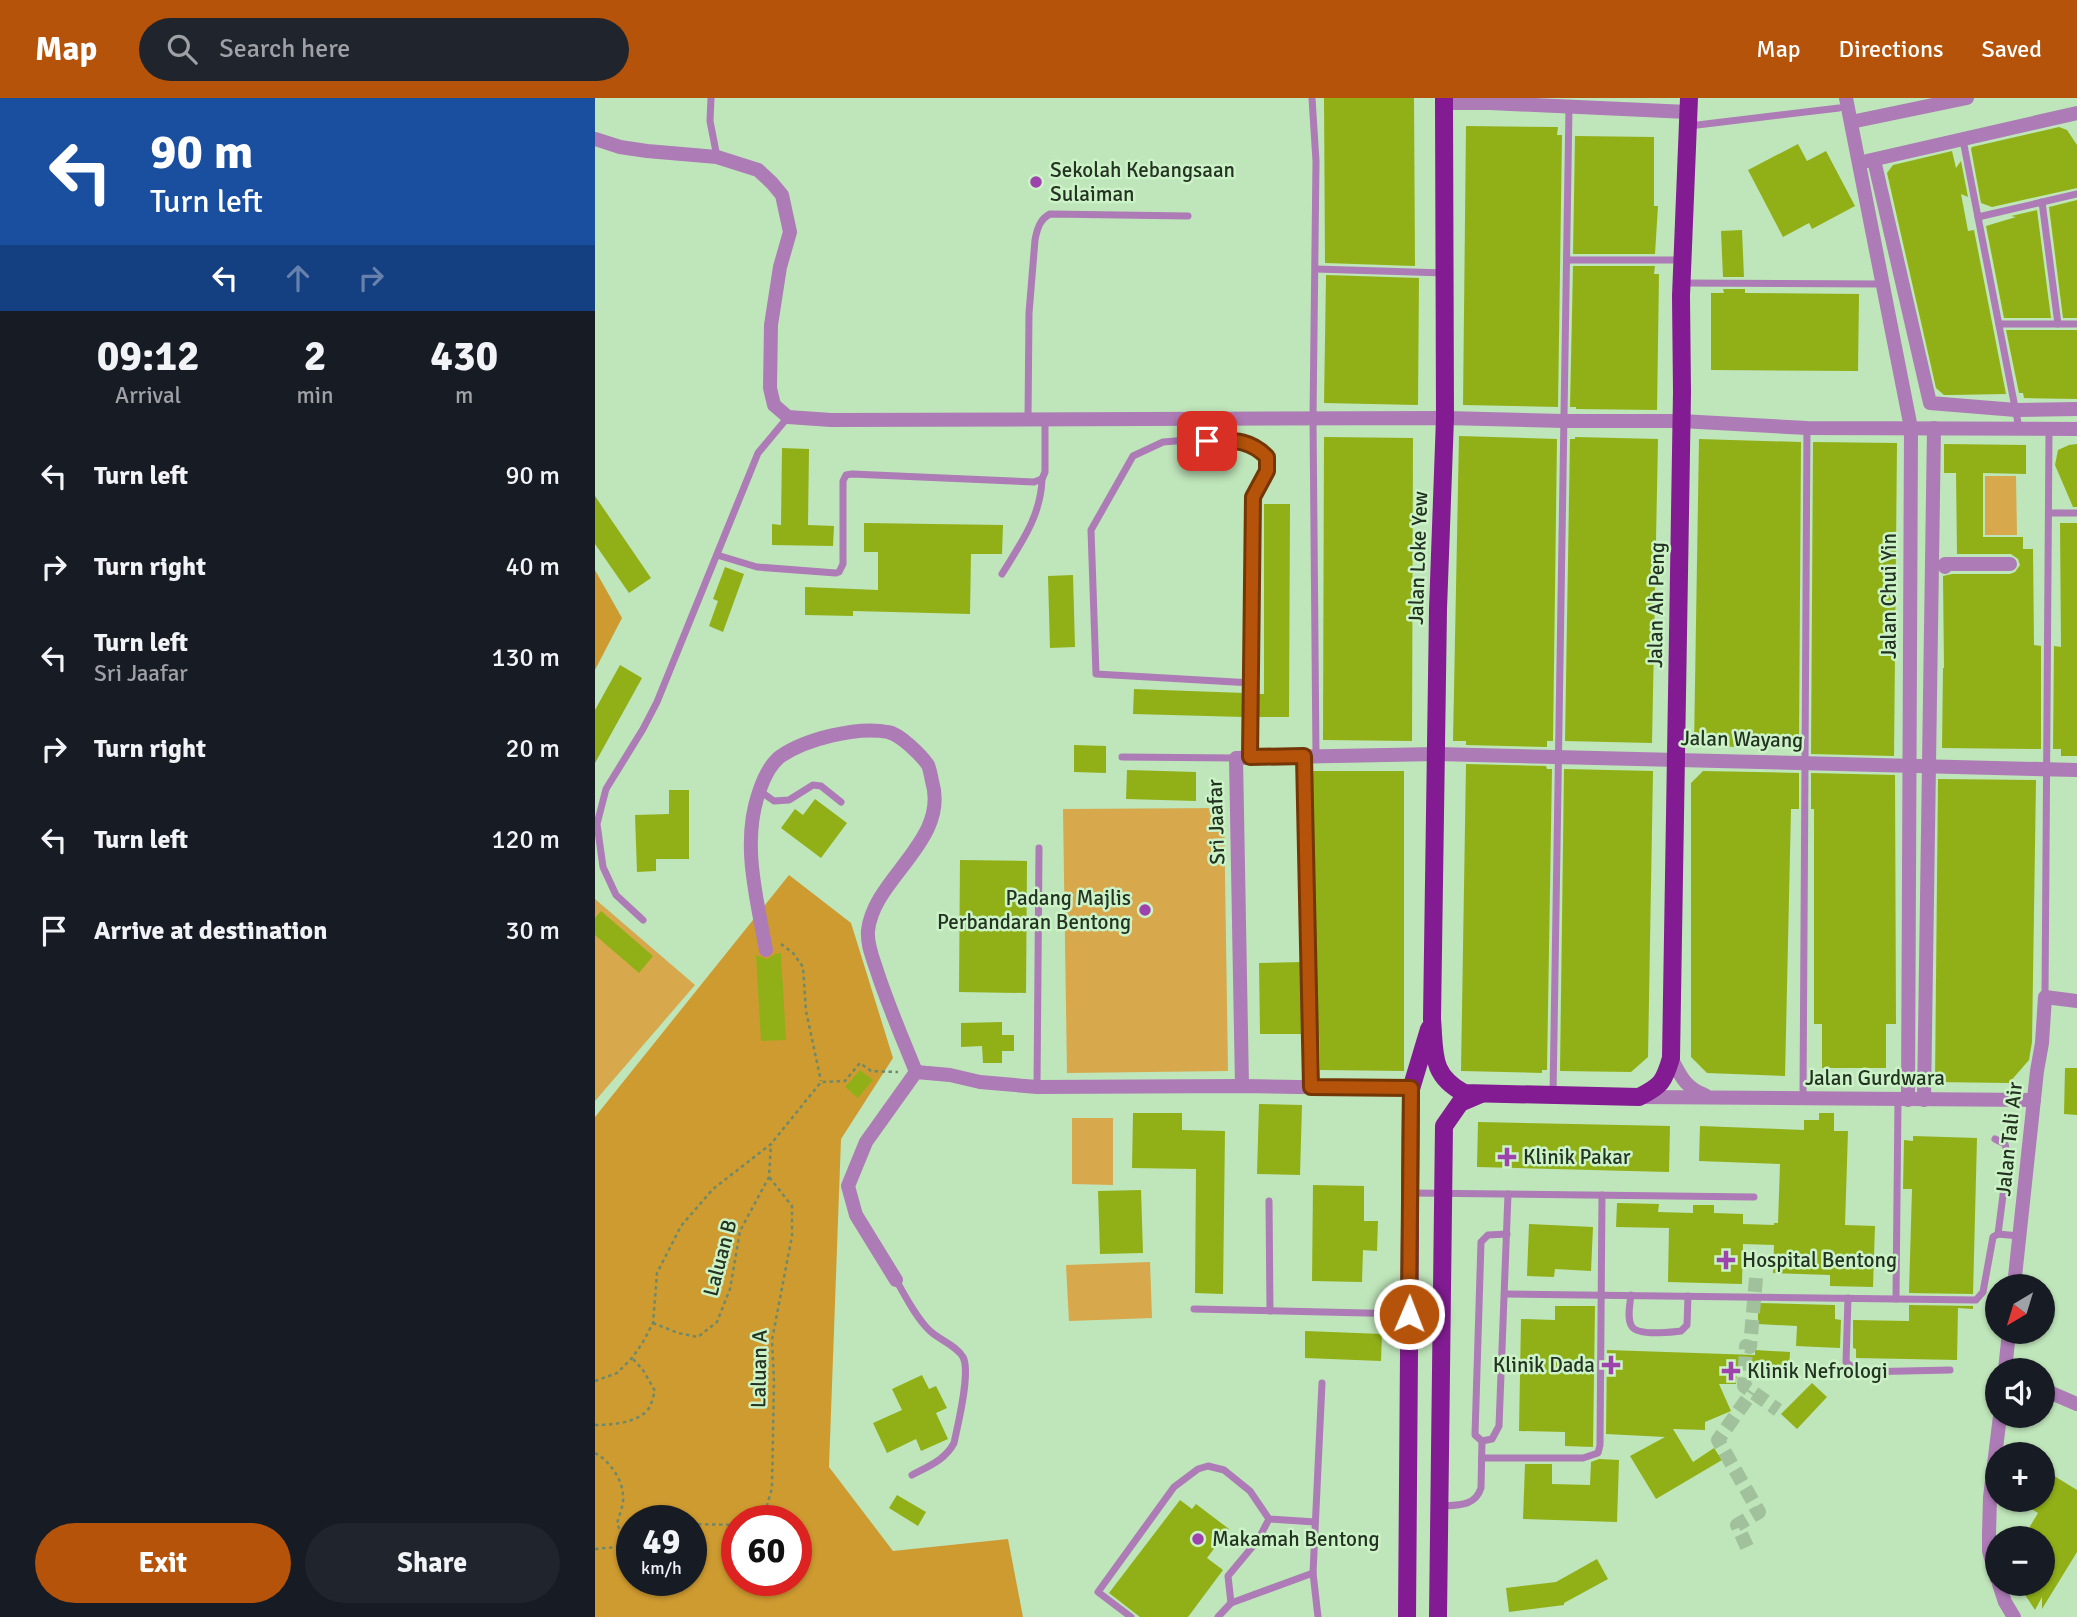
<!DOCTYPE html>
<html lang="en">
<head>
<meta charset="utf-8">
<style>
  :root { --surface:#171b24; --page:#20242c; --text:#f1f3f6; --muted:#9ea1a6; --accent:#b45309 }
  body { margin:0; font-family:Signika,sans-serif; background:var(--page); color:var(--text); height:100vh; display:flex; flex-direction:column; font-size:26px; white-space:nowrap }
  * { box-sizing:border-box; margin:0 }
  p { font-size:23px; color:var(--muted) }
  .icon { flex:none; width:38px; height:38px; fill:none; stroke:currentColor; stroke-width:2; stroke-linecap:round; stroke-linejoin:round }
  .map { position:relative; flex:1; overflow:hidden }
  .panel { display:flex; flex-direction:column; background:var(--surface); width:595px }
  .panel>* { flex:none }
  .banner { background:#1a4fa0; color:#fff; overflow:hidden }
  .needle { width:46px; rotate:218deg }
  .fabs { position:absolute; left:1390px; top:1176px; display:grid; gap:14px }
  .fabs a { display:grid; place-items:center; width:70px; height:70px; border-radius:50%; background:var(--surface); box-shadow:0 2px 5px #0004; font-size:35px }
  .speed { position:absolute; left:21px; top:1407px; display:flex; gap:14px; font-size:35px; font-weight:700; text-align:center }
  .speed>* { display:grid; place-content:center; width:91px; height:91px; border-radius:50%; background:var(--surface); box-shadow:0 2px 5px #0004; line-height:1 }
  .speed small { font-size:18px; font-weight:400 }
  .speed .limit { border:10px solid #d22; background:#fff; color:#111 }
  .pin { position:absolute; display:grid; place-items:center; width:60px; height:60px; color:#fff; margin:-30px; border-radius:14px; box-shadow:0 4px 10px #0006 }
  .me { position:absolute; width:77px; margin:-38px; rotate:1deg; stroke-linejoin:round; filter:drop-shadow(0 0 5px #0008) }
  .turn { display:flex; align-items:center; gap:24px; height:147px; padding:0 35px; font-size:32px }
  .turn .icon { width:91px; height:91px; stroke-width:2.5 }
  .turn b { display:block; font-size:49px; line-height:60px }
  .lanes { display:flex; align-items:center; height:66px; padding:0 35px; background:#0003; justify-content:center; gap:35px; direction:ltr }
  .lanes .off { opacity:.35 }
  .eta { display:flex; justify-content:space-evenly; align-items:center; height:119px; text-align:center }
  .eta b { font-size:42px; font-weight:700; line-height:49px }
  .action { display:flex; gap:14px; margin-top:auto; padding:14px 35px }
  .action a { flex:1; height:80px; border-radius:42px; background:var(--accent); color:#fff; font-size:28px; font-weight:700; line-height:80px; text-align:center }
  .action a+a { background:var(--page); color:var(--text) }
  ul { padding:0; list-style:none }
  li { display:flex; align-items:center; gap:21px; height:91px; padding:0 35px }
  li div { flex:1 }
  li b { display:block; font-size:26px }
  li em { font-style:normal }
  header { display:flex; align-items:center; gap:42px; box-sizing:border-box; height:98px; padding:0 35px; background:var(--accent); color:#fff }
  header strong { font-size:33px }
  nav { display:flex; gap:38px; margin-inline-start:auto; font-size:24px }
  .search { width:490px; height:63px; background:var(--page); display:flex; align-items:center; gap:18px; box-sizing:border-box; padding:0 24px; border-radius:38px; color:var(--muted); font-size:26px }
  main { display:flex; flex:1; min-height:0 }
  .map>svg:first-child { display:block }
  .green { fill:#d7a84c }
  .forest { fill:#ce9b30; fill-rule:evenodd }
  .building { fill:#91b017 }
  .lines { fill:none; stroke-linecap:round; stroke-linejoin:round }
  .street-tunnel { stroke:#a0c19b; stroke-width:14; stroke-dasharray:14 7; stroke-linecap:butt }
  .path { stroke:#6f896b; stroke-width:2.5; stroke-dasharray:3.5 3.5; stroke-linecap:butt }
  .lane { stroke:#ad7bb6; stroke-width:7 }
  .street { stroke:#ad7bb6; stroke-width:14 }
  .primary { stroke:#831b93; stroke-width:18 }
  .route-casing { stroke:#753606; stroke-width:18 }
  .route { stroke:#b45309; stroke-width:12 }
  .poi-dot { fill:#9e43ae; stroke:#ccf2c7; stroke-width:2.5 }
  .labels { text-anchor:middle; stroke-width:5; stroke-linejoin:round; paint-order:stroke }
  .poi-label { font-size:21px; fill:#233221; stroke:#ccf2c7; text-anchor:start }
  .street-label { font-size:21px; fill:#233221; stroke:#ccf2c7 }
</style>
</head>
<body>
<header>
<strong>Map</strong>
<div class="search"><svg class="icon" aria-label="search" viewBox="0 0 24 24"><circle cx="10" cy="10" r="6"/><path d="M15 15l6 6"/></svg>Search here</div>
<nav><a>Map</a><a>Directions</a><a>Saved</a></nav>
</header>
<main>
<section class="panel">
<div class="banner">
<div class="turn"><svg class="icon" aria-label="left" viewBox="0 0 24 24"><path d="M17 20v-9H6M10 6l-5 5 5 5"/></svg><div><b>90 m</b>Turn left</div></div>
<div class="lanes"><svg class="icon" aria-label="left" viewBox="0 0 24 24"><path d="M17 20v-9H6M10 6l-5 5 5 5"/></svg><svg class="icon off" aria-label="ahead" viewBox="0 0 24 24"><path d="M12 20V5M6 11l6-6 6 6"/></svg><svg class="icon off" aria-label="right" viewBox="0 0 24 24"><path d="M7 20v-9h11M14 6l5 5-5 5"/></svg></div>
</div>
<div class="eta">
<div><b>09:12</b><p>Arrival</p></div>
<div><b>2</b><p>min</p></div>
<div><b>430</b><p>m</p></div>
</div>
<ul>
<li><svg class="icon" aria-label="left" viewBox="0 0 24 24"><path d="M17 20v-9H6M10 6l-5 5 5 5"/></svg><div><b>Turn left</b></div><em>90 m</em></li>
<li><svg class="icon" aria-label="right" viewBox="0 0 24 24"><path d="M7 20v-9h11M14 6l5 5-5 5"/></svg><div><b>Turn right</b></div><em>40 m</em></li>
<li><svg class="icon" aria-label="left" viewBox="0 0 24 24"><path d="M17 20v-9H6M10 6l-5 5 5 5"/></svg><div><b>Turn left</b><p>Sri Jaafar</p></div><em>130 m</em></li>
<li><svg class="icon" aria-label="right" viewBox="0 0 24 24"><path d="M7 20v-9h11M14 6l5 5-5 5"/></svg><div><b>Turn right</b></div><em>20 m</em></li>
<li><svg class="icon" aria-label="left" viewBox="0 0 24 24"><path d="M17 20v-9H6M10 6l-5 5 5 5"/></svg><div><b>Turn left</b></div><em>120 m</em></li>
<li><svg class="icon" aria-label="arrive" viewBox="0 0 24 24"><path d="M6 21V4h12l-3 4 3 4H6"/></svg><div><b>Arrive at destination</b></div><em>30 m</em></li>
</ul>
<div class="action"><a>Exit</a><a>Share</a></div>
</section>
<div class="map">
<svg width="1482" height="1519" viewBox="0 0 1482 1519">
  <rect width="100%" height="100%" fill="#bfe5ba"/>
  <g class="green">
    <polygon points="1390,378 1421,378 1422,437 1390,437"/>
    <polygon points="629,710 633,973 472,975 468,711"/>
    <polygon points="0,801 100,887 0,1003"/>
    <polygon points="477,1020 518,1020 518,1087 477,1086"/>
    <polygon points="555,1164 557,1220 474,1223 471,1167"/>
  </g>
  <g class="forest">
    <polygon points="0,472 27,520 0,572"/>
    <path d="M194,777L256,825L298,960L246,1041L234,1369L298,1453L413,1441L428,1519H0V1019ZM37,1423H96V1482H37ZM142,1423H201V1482H142Z"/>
  </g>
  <g class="building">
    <polygon points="729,0 819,0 820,168 730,165"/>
    <polygon points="871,28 963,29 962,37 967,37 963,309 868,307"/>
    <polygon points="1464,29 1472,32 1482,47 1482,90 1397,109 1386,105 1376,51 1377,49"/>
    <polygon points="980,38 1059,39 1059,108 1063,108 1060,156 978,156"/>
    <polygon points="1203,46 1212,63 1231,53 1260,108 1217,131 1214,125 1188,139 1153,72"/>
    <polygon points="1357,53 1361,70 1366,63 1373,99 1366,96 1373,133 1379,132 1411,296 1355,297 1349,297 1341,290 1292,75 1298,67"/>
    <polygon points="1482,102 1482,220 1468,220 1454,109"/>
    <polygon points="1442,112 1456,220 1409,220 1391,128 1421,119 1416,118"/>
    <polygon points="1147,132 1149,179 1128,179 1126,133"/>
    <polygon points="978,168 1060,168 1059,176 1064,176 1062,312 981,311 981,309 975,309"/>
    <polygon points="731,177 824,180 823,307 729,305"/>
    <polygon points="1128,191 1150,191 1150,195 1264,196 1263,273 1116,272 1116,195 1129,195"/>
    <polygon points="1411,232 1482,232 1482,301 1429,300 1428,295 1424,295"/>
    <polygon points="864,338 962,341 958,643 952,643 952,649 871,647 871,643 858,643"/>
    <polygon points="729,339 818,340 817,643 728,642"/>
    <polygon points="980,339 1063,341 1057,645 970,643 975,341 980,341"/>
    <polygon points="1104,341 1206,344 1204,650 1099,648"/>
    <polygon points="1218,344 1302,345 1299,658 1216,656"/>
    <polygon points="1349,346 1431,347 1431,376 1388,375 1388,439 1428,439 1428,451 1438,451 1439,547 1446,548 1446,651 1347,650 1348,570 1349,570 1348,478 1357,476 1415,476 1420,474 1425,467 1423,461 1416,456 1362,456 1361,375 1349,375"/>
    <polygon points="1482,346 1482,409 1478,409 1460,367 1463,352 1474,347"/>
    <polygon points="187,350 214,351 213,427 239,428 238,448 177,447 177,426 186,427"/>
    <polygon points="0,398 56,480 34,495 0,446"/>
    <polygon points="669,406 695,406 694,619 662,619 662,596 669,596"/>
    <polygon points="269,425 408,427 407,456 376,456 375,516 258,513 258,518 210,517 210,489 283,492 283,454 269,454"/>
    <polygon points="1465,425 1482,425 1482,658 1466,658 1466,651 1458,651 1459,548 1466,549"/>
    <polygon points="130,469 149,476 128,534 114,528 123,503 118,501"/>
    <polygon points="478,477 480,549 455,550 453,478"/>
    <polygon points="25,567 47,580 0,665 0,612"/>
    <polygon points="539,591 650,595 649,619 538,616"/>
    <polygon points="479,647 511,648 511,675 479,674"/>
    <polygon points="871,666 951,668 952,671 957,671 952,972 947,972 947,975 866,973"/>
    <polygon points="969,671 1058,673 1053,959 1036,974 965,973"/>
    <polygon points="532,672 601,674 601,703 531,701"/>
    <polygon points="716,673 809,673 809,973 725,972 724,936 721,936 719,864 721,864"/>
    <polygon points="1108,673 1204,675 1204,711 1196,711 1190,978 1112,975 1096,959 1096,685"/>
    <polygon points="1216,675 1300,677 1301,926 1291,926 1291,970 1227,970 1227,926 1219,926 1219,711 1216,711"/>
    <polygon points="1343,681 1441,682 1437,944 1434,962 1414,985 1340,984"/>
    <polygon points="74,692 94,692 94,761 61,761 61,773 42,774 40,717 74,716"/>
    <polygon points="220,701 252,725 226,760 186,730 200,711 208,717"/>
    <polygon points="365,762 432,763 431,895 364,894"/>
    <polygon points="6,813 58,858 44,875 0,837 0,820"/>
    <polygon points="186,855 191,942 166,943 161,857 172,861 180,856"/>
    <polygon points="707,864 709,936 665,936 664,865"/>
    <polygon points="407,924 407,937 419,937 419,953 407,953 407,965 388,965 387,948 366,949 366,925"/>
    <polygon points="1470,970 1482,970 1482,1017 1469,1016"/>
    <polygon points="265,972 278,982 263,1000 250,989"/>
    <polygon points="664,1006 707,1007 705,1077 662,1076"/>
    <polygon points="538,1015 587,1015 587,1032 630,1033 628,1196 600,1195 601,1071 537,1070"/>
    <polygon points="1224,1015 1239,1015 1239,1033 1253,1033 1250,1127 1280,1128 1278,1189 1235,1188 1235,1177 1178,1175 1179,1147 1148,1146 1147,1186 1073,1184 1074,1130 1021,1129 1022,1105 1064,1106 1063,1114 1098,1115 1098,1107 1119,1107 1119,1115 1148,1116 1148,1126 1179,1127 1179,1125 1183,1125 1185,1066 1104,1063 1105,1028 1209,1032 1209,1022 1224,1022"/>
    <polygon points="883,1024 1075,1028 1074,1074 882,1069"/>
    <polygon points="1318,1038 1382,1040 1378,1196 1314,1195 1317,1091 1308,1091 1309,1042 1318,1043"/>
    <polygon points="718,1087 769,1088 769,1123 783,1123 782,1153 768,1152 767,1184 717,1183"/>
    <polygon points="546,1092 548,1155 505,1156 503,1093"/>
    <polygon points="934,1126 998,1129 996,1173 960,1171 959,1179 932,1178"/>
    <polygon points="1163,1205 1240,1207 1240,1221 1246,1222 1245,1250 1201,1248 1202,1228 1163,1226"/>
    <polygon points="1314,1207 1378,1208 1378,1211 1363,1210 1362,1262 1261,1260 1261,1251 1258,1250 1258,1222 1314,1223"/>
    <polygon points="960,1208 1000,1208 998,1349 970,1348 970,1334 924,1333 926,1221 960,1222"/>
    <polygon points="710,1233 787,1236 786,1263 710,1260"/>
    <polygon points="1012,1252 1160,1257 1160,1252 1195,1254 1194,1274 1142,1270 1141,1286 1124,1286 1136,1313 1110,1324 1110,1332 1078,1331 1098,1364 1119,1350 1127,1362 1061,1401 1035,1358 1070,1339 1011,1336"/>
    <polygon points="327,1277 334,1291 341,1288 352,1310 341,1315 353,1341 326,1353 321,1341 292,1355 278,1325 307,1312 297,1291"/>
    <polygon points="1217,1285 1232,1299 1202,1331 1186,1316"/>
    <polygon points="1004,1361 1024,1362 1022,1424 928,1421 930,1366 957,1366 957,1386 995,1387 996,1364"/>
    <polygon points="1456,1376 1482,1392 1482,1454 1447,1511 1447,1499 1440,1512 1423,1486 1447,1486 1447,1440 1428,1440 1443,1415 1422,1402 1447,1402 1447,1390"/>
    <polygon points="302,1397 331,1414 323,1428 294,1410"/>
    <polygon points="585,1402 597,1411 601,1406 634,1431 612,1460 628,1472 593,1519 545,1519 514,1495"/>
    <polygon points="1002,1461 1013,1481 969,1505 969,1507 914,1514 911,1490 961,1484"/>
  </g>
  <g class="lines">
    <g class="street-tunnel">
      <polyline points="1161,1180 1155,1249 1151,1248 1149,1288 1183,1312"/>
      <polyline points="1152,1449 1142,1427 1164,1414 1123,1342 1157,1294"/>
    </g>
    <g class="path">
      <polyline points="186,846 198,855 208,869 211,913 226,983"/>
      <polyline points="58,1225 83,1235 103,1239 122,1224 135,1191 145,1133 174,1079 176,1046"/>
      <polyline points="0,1283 22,1275 37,1260 48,1244 58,1225 62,1175 86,1128 118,1091 176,1046 226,984 250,983 265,965 276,973 303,974"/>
      <path d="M0,1327C16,1327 44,1325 54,1310C57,1306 58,1298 60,1293L48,1272L37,1260"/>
      <path d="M0,1355C14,1362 28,1382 28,1398C29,1406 24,1418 22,1426L33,1448"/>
      <polyline points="157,1423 171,1411 177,1390 179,1284 177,1242 197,1138 197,1108 174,1079"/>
      <polyline points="96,1426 142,1427"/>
      <polyline points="0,1451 33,1448 37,1445"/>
    </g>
    <g class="lane">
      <polyline points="116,0 115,23 122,59"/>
      <polyline points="717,0 721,63 718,320 721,658"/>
      <polyline points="1094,28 1244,10"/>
      <polyline points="1368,42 1424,330"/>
      <polyline points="1447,104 1463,226"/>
      <polyline points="1383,119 1482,96"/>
      <polyline points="972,162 1086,162"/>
      <polyline points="721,171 850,175"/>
      <polyline points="1086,185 1287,186"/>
      <polyline points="1404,226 1482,226"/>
      <path d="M433,320L434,215L440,142C442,131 445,121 455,116L593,118"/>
      <polyline points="594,321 593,342 568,344 538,358 496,432 501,576 657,585"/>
      <path d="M593,342C622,343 650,337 672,359V373L658,399L655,659"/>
      <polyline points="1454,415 1482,415"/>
      <polyline points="122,457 162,469 241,475 244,474 248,466 248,383 251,377 257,376 439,384 447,381 450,374 450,321"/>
      <path d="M407,476C426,445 446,418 447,381"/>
      <polyline points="709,658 716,989"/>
      <polyline points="527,659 641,660"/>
      <polyline points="165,693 179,703 194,702 218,687 226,688 246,704"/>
      <polyline points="48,822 21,797 8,769 2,726 11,691 48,631 62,604 163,355 193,319"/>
      <polyline points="1450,899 1454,331"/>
      <polyline points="442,989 444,750"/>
      <polyline points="958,997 974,9"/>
      <polyline points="1208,1000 1212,330"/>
      <polyline points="1400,1041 1410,1046 1413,1058 1403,1136"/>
      <polyline points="816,1095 1159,1099"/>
      <polyline points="674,1103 675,1213"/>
      <path d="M301,1182C311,1199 320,1218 334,1232C344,1242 361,1247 368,1259C376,1274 363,1326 359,1345C350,1362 334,1368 317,1377"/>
      <polyline points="910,1196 1381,1202 1388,1194 1398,1139 1403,1136 1424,1138"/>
      <path d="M1036,1197C1035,1206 1032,1219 1036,1227C1041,1239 1075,1234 1086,1233L1092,1227L1093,1198"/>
      <polyline points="1253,1200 1251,1264 1258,1270 1265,1274 1355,1272"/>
      <polyline points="1301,1201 1303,1002"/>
      <polyline points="599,1211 814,1216"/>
      <polyline points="887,1343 897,1341 904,1328 913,1096"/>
      <polyline points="887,1360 988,1360 1003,1355 1005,1347 1007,1097"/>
      <path d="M845,1408C862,1407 880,1409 886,1390L887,1343L880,1337L886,1144L893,1137L912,1136"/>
      <polyline points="636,1505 633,1478 663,1442 674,1421"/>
      <polyline points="536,1519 503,1494 579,1389 603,1371 613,1368 629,1372 655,1393 674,1421 720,1424"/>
      <polyline points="623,1519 636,1505 718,1475"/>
      <polyline points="723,1519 718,1475 727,1285"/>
    </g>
    <g class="street">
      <polyline points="1251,0 1316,330 1313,1002"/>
      <polyline points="850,5 895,5 1093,14"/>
      <polyline points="1256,24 1372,0"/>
      <polyline points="0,41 25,49 52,53 122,59 163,72 177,85 187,97 195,134 185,169 176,227 175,290 179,307 193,319 236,322 850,320 969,323 1086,323 1212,330 1482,331"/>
      <polyline points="1279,62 1335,305 1421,312 1482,311"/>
      <polyline points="1272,63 1482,15"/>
      <polyline points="1350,469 1350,466 1415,466"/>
      <path d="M171,852C162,801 146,745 164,694C168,682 175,666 186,658C211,641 262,628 293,634C305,636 326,657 333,667C335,672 336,678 337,683C355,743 278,780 273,833C272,846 277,858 281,870C292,905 307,939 321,974"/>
      <path d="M1076,960C1086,978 1090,990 1110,997"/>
      <polyline points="321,974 355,977 385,984 442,989 647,988 816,991"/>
      <polyline points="647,988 641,660 842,656 1482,672"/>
      <polyline points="1045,999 1439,1002"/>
      <polyline points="1329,1002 1339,330"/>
      <polyline points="301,1182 261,1117 253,1088 271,1044 321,974"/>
      <polyline points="1419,1188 1442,973 1447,945 1450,899 1482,903"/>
      <polyline points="1410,1272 1414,1234"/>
      <polyline points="1447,1291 1482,1306"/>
      <polyline points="1402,1481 1394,1453 1394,1437 1395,1399 1405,1318"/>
      <polyline points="1404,1486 1410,1504 1419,1519"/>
    </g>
    <g class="primary">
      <path d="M849,0L850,320L843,511L837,921C840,955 835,977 869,995L1044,999C1066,988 1069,984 1076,960L1087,294L1086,198L1094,0"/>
      <polyline points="812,1519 816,991 834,931"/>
      <polyline points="843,1519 849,1028 865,1005 886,996"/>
    </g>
  </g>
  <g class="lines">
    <g class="route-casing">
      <path id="route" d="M612,343C637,343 653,340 672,359V373L658,399L655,659L709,658L716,989L816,990L814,1216"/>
    </g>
    <use href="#route" class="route"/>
  </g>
  <g class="poi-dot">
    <circle cx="441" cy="84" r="7"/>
    <circle cx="550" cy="812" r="7"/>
    <path d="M908.5 1048.5h7v7h7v7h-7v7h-7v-7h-7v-7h7z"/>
    <path d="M1127.5 1151.5h7v7h7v7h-7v7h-7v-7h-7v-7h7z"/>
    <path d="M1012.5 1256.5h7v7h7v7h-7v7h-7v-7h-7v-7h7z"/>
    <path d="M1132.5 1262.5h7v7h7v7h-7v7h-7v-7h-7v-7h7z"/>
    <circle cx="603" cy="1441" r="7"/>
  </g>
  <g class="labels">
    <g class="poi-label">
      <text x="455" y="79">Sekolah Kebangsaan<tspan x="455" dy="24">Sulaiman</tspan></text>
      <text x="536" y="807" text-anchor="end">Padang Majlis<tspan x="536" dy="24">Perbandaran Bentong</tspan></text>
      <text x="928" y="1066">Klinik Pakar</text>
      <text x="1147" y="1169">Hospital Bentong</text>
      <text x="1000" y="1274" text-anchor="end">Klinik Dada</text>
      <text x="1152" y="1280">Klinik Nefrologi</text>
      <text x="617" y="1448">Makamah Bentong</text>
    </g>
    <g class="street-label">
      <text transform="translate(823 460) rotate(-88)" y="7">Jalan Loke Yew</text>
      <text transform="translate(1294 498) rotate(-90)" y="7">Jalan Chui Yin</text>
      <text transform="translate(1061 507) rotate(-89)" y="7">Jalan Ah Peng</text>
      <text transform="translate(1147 641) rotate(1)" y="7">Jalan Wayang</text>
      <text transform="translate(621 724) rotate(-92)" y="7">Sri Jaafar</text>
      <text x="1280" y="987">Jalan Gurdwara</text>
      <text transform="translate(1414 1041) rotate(-84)" y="7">Jalan Tali Air</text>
      <text transform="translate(125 1160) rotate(-75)" y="7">Laluan B</text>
      <text transform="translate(164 1271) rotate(-89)" y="7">Laluan A</text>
    </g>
  </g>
</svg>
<div class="fabs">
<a><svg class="needle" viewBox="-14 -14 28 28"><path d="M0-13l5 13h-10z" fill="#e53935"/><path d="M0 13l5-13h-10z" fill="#9ea1a6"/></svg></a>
<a><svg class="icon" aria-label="sound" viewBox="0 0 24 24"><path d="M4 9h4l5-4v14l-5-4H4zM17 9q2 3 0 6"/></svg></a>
<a>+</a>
<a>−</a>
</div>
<div class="speed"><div>49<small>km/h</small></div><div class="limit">60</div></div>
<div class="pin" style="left:612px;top:343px;background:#d93025"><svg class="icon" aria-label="arrive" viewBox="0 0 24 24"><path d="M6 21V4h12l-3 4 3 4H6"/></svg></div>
<svg class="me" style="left:814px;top:1216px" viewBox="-20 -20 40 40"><circle r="17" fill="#b45309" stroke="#fff" stroke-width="3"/><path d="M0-11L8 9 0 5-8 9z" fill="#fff"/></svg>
</div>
</main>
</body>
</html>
